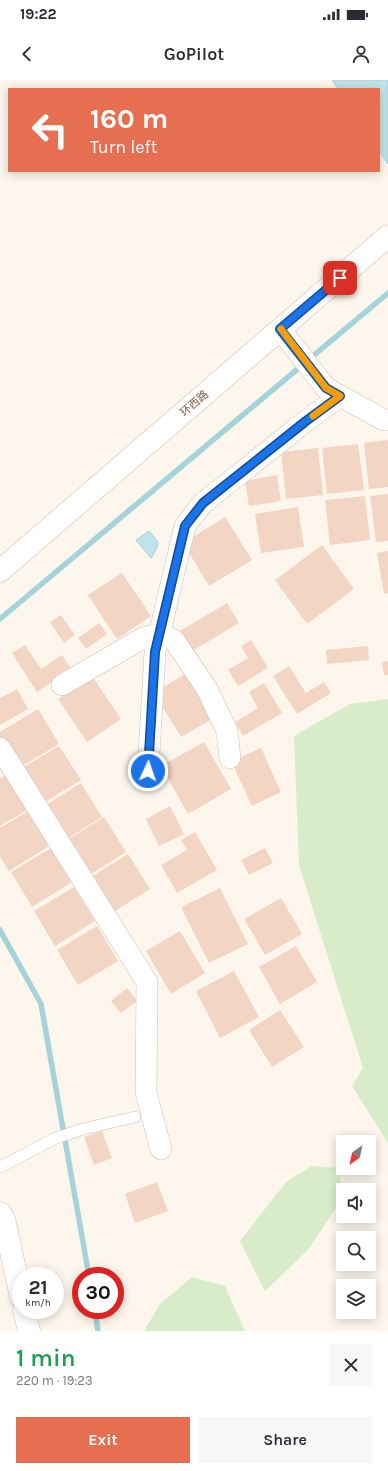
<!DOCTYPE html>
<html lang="en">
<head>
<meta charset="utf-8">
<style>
  :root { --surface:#fff; --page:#f7f7f7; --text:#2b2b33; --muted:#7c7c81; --accent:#e76f51 }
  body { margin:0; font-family:Karla,"Noto Sans SC",sans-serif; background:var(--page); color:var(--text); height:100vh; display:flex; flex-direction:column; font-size:15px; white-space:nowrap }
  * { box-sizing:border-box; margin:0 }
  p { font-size:13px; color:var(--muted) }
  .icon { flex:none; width:22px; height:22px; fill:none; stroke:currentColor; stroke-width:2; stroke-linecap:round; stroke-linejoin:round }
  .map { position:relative; height:1251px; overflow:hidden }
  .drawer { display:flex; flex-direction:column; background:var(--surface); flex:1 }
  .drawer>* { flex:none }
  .guide { position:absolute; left:8px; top:8px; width:372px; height:84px; border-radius:0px; box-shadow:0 2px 10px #0003; background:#e76f51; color:#fff; overflow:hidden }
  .needle { width:26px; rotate:213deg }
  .fabs { position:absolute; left:336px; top:1055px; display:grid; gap:8px }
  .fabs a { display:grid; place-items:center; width:40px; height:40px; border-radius:0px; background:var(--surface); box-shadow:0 2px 10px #0003; font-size:20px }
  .speed { position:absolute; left:12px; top:1187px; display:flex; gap:8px; font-size:20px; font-weight:700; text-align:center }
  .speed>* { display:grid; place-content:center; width:52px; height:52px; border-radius:50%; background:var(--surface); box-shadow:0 2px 10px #0003; line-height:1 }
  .speed small { font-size:10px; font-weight:400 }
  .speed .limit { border:6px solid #d22; background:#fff; color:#111 }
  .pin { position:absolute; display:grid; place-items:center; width:34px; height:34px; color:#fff; margin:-17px; border-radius:8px; box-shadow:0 2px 6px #0006 }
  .me { position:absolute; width:44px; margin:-22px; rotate:3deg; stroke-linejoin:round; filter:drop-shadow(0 0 3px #0008) }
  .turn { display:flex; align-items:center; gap:14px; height:84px; padding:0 16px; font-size:18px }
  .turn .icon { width:52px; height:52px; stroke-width:2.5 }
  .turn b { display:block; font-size:28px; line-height:34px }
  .round { display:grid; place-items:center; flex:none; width:42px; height:42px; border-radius:0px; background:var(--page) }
  .overview { display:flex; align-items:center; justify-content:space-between; height:68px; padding:0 16px }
  h1 { font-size:24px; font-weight:600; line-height:30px; color:#1e9e55 }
  .action { display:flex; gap:8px; margin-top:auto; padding:8px 16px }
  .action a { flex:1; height:46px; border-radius:0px; background:var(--accent); color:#fff; font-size:16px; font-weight:600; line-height:46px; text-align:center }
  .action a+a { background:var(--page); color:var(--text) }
  .status { display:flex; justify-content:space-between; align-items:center; height:28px; padding:0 20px; background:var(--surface); direction:ltr }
  .status svg { height:11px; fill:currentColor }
  header { display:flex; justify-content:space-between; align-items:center; height:52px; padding:0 16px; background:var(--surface); font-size:18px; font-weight:600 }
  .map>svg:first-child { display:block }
  .green { fill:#d8ecc9 }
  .water { fill:#bfe3e8; stroke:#a5d3da }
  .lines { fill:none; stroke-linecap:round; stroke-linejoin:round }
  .stream { stroke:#a5d3da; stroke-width:5.5 }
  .building { fill:#f3d5c3 }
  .service-casing { stroke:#d1beb0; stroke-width:12 }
  .minor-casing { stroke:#d1beb0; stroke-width:22 }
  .tertiary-casing { stroke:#d1beb0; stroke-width:23 }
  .service { stroke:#fff; stroke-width:11 }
  .minor { stroke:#fff; stroke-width:21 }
  .tertiary { stroke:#fff; stroke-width:22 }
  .route-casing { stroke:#114b97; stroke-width:10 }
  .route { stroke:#1a73e8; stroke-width:7 }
  .slow { stroke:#f59e0b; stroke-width:7 }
  .labels { text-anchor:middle; stroke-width:3.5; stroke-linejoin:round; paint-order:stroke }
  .street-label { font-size:11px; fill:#7a5c4d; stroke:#fffaf3 }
</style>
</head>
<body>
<div class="status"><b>19:22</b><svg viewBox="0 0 49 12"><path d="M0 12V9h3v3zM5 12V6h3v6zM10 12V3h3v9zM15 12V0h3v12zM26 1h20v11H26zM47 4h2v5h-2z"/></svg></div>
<header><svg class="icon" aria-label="back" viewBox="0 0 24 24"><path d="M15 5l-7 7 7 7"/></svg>GoPilot<svg class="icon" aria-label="person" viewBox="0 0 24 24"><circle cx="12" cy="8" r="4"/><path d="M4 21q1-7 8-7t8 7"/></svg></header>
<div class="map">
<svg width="388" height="1251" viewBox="0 0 388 1251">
  <rect width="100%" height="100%" fill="#fdf6ec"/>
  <g class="green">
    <polygon points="388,619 388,1063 352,1006 363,988 299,785 294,656 350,624"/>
    <polygon points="312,1086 337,1088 341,1102 335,1129 308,1170 265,1211 240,1161 286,1102"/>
    <polygon points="192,1197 225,1206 245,1251 144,1251 160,1224"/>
  </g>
  <g class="water">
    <polygon points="332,0 387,0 388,2 388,84 379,71 379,9 338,9"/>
    <polygon points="149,451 158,462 157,468 151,478 136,460"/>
  </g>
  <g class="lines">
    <g class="stream">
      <polyline points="0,539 388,213"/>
      <polyline points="0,850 41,924 89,1196"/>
      <polyline points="95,1230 98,1251"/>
    </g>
  </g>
  <g class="building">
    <polygon points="388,360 388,407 369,409 364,363"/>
    <polygon points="358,364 364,410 327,414 322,368"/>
    <polygon points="318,368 323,415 286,419 281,372"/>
    <polygon points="277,395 281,421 249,426 245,401"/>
    <polygon points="388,414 388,461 376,462 370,416"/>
    <polygon points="365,416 370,460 330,465 325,420"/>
    <polygon points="298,427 304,467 261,473 255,434"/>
    <polygon points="225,437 252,480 209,506 183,463"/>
    <polygon points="322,465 354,509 307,544 275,500"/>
    <polygon points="388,471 388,513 384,514 377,473"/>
    <polygon points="122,493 151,536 117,559 88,515"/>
    <polygon points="227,523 239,543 192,571 180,551"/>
    <polygon points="61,535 75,555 64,563 50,542"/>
    <polygon points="99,543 107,554 86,569 78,558"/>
    <polygon points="251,560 268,588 238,606 228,590 248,578 241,566"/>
    <polygon points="25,565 41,589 62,575 71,589 37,612 12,573"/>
    <polygon points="368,566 369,580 327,584 326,570"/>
    <polygon points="388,581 388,595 384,595 382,582"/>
    <polygon points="289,586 306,613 324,602 331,613 297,634 273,596"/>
    <polygon points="185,594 212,639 181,657 154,613"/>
    <polygon points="92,596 121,639 87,662 58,619"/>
    <polygon points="264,603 282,633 243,656 235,642 258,628 249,612"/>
    <polygon points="17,609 28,629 0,645 0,618"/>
    <polygon points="38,629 59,664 19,688 0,657 0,652"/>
    <polygon points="204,662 231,709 188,734 161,686"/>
    <polygon points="59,666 81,700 40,725 19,690"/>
    <polygon points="261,668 281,712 252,726 231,681"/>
    <polygon points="5,695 27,730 0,746 0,699"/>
    <polygon points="81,703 102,737 62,762 41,728"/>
    <polygon points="170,726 184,754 159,766 146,739"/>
    <polygon points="28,731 49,766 9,791 0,777 0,748"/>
    <polygon points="104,737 126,772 86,797 64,762"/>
    <polygon points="195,752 217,790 177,813 161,785 187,770 181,760"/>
    <polygon points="51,768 72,802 32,827 11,792"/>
    <polygon points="265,768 273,783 249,795 241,780"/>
    <polygon points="128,774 150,809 110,834 88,799"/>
    <polygon points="74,807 95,841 55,866 34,831"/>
    <polygon points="220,808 248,864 209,883 181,827"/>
    <polygon points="281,818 302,854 265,875 244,839"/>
    <polygon points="97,846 118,881 78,905 57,870"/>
    <polygon points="180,851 205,893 171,914 146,871"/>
    <polygon points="296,866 317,902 280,924 259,887"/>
    <polygon points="234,891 259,937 220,958 196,911"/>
    <polygon points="127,908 137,921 121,933 111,921"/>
    <polygon points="280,930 304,967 272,987 249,950"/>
    <polygon points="102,1051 112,1078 94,1085 84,1057"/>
    <polygon points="157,1102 168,1131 135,1143 125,1114"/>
  </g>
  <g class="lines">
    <g class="service-casing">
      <polyline id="service" points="0,1087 56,1058 83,1049 135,1037"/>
    </g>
    <g class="minor-casing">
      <g id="minor">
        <polyline points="280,249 326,308 384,340 388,340"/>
        <polyline points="62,605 143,558 159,554 174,560 207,609 227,651 230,678"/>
        <polyline points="0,668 147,902 146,1013 161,1069"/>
        <polyline points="148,691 155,572 185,446 203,423 306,341 340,316"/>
      </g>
    </g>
    <g class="tertiary-casing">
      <g id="tertiary">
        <polyline points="0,491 388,156"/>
        <polyline points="0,1133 4,1139 21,1217"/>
        <polyline points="24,1230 29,1251"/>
      </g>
    </g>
    <use href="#service" class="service"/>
    <use href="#minor" class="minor"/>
    <use href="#tertiary" class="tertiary"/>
  </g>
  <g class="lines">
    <g class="route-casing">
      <polyline id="route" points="148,691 155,572 185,446 203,423 306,341 340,316 326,308 280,249 340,198"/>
    </g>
    <use href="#route" class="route"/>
    <polyline class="slow" points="281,249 326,308 340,316 313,336"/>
  </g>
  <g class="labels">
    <g class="street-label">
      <text transform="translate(194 323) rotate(-41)" y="4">环西路</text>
    </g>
  </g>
</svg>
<div class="fabs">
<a><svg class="needle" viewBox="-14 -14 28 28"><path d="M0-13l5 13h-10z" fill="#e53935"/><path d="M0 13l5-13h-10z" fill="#7c7c81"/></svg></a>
<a><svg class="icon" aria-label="sound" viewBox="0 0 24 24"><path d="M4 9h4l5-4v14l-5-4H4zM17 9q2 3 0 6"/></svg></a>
<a><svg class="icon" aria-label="search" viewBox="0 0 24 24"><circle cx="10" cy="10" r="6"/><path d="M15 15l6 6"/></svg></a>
<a><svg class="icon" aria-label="layers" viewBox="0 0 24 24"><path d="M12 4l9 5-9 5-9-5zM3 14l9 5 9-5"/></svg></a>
</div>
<div class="speed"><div>21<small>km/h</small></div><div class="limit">30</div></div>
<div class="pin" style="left:340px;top:198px;background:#d93025"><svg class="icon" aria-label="arrive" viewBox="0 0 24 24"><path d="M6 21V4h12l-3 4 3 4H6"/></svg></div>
<svg class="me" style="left:148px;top:691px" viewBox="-20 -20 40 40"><circle r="17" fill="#1a73e8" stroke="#fff" stroke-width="3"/><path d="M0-11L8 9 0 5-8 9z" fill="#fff"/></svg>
<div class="guide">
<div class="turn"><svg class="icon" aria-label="left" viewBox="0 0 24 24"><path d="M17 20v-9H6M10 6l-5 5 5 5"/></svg><div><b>160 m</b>Turn left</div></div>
</div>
</div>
<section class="drawer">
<div class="overview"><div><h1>1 min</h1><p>220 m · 19:23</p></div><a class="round"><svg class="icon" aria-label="close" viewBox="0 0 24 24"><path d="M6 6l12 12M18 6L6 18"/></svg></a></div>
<div class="action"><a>Exit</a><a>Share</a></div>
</section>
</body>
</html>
